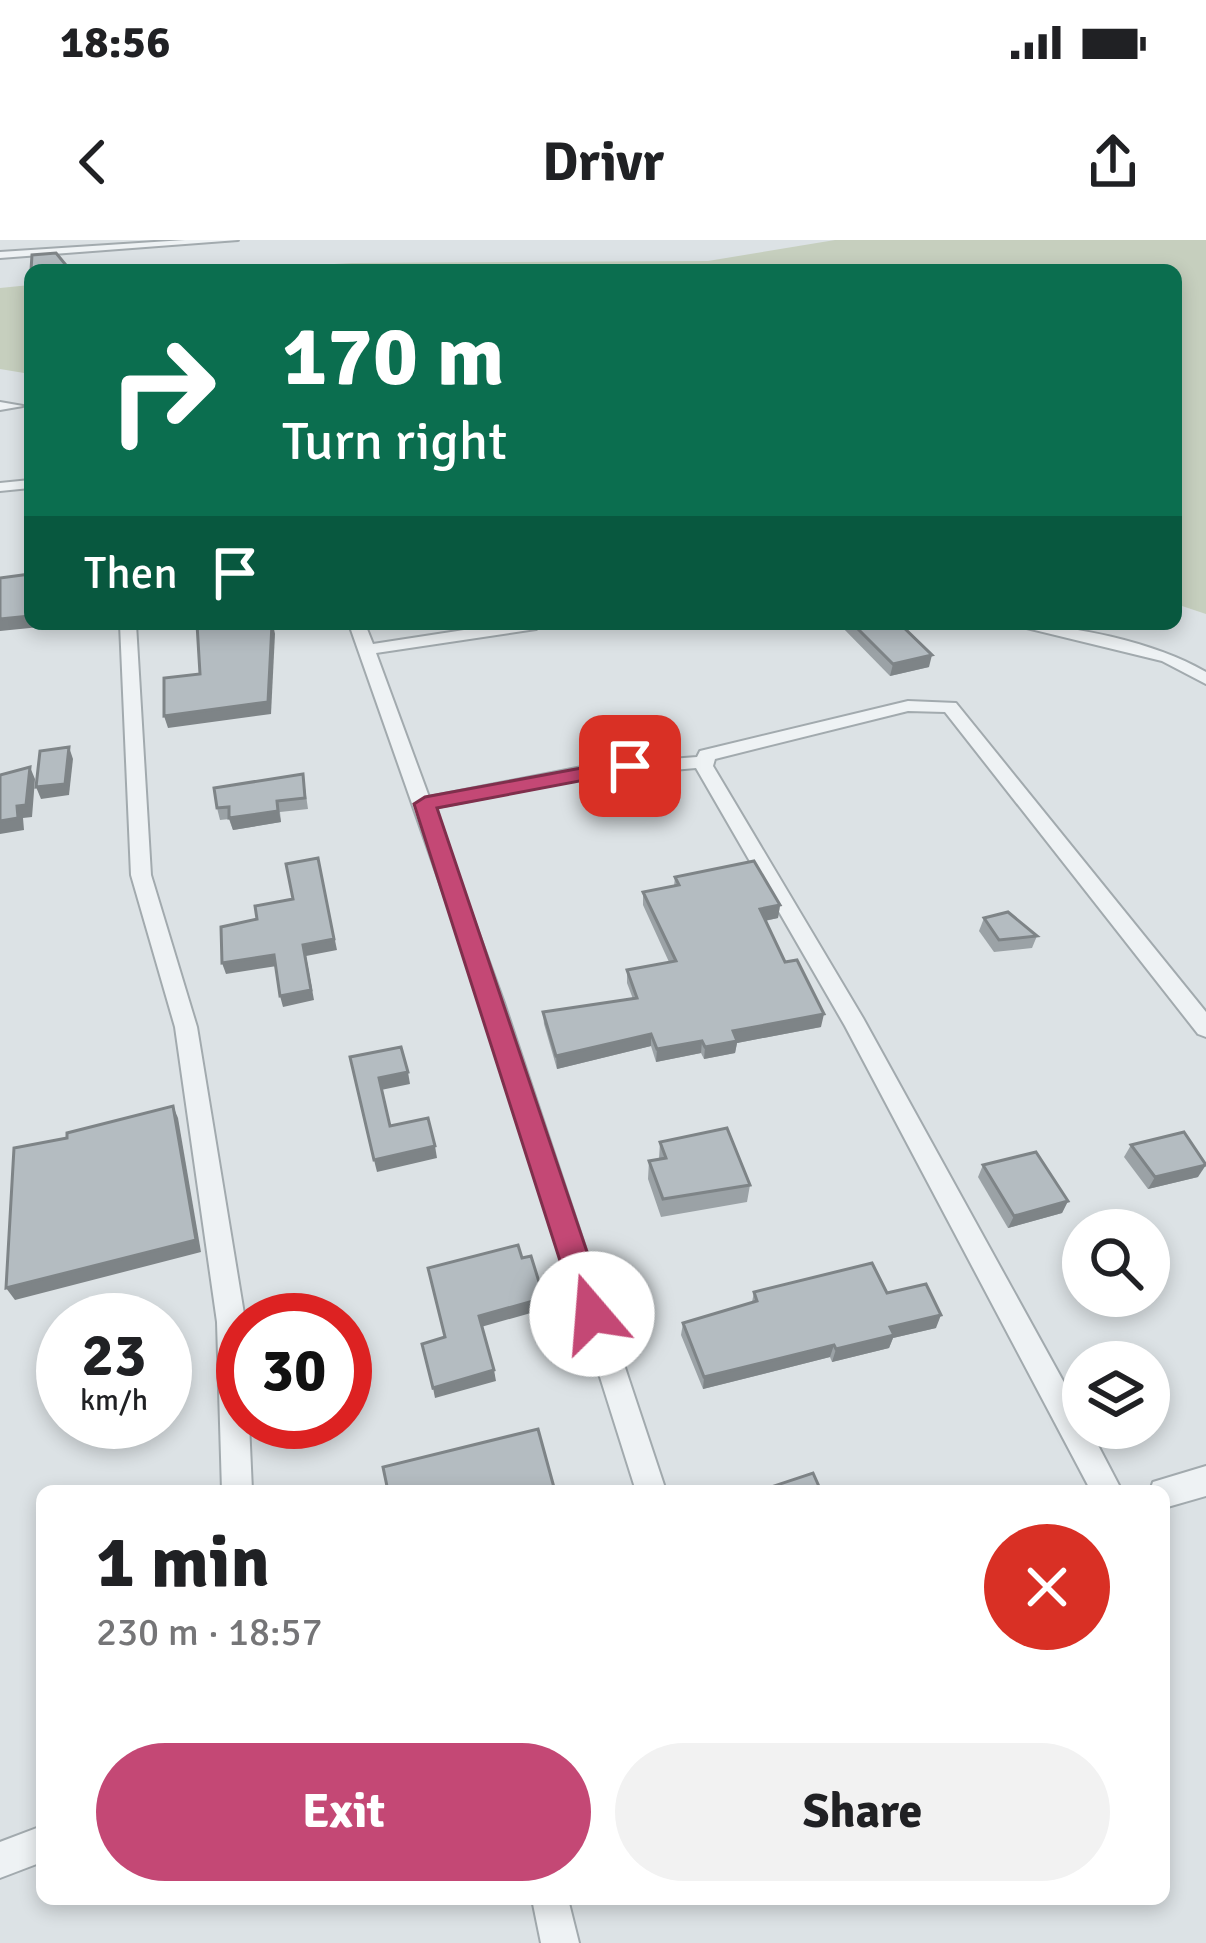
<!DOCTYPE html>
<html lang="en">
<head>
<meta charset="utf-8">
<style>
  :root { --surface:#fff; --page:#f2f2f2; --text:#202124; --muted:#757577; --accent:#c44875 }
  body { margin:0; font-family:Signika,sans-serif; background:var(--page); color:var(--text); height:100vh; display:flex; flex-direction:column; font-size:45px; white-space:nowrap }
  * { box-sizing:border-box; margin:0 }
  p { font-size:39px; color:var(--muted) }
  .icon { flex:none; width:66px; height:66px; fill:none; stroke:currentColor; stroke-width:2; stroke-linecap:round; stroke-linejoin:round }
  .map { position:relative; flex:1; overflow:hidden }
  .details { position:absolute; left:36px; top:1245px; width:1134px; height:420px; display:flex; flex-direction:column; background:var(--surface); border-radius:18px; box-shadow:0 6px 18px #0003 }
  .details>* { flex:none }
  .guide { position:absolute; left:24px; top:24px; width:1158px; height:366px; border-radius:18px; box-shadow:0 6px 18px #0003; background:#0b6e4f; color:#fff; overflow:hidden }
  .buttons { position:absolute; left:1062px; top:969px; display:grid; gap:24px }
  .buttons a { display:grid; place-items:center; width:108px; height:108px; border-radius:50%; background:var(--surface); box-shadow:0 6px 18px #0003; font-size:60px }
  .speed { position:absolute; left:36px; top:1053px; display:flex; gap:24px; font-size:60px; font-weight:700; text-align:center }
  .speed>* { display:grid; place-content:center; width:156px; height:156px; border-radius:50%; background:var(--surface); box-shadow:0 6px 18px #0003; line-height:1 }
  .speed small { font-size:30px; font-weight:400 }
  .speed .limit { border:18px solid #d22; background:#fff; color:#111 }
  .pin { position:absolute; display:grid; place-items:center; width:102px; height:102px; color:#fff; margin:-51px; border-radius:24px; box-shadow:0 6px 18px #0006 }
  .me { position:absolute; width:132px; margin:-66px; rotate:342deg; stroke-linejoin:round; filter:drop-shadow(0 0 9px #0008) }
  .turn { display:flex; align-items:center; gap:42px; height:252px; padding:0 60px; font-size:54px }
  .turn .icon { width:156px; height:156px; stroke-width:2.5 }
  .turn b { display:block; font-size:84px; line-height:102px }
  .then { display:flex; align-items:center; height:114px; padding:0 60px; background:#0003; gap:24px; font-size:45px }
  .round { display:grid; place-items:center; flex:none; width:126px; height:126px; border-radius:63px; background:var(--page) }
  .summary { display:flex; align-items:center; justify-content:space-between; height:204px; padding:0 60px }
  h1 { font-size:72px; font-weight:700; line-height:90px }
  .action { display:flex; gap:24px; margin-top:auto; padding:24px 60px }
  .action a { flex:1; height:138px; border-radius:72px; background:var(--accent); color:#fff; font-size:48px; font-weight:700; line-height:138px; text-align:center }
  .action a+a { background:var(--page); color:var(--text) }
  .status { display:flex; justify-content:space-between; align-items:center; height:84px; padding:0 60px; background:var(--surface); direction:ltr }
  .status svg { height:33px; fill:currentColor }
  header { display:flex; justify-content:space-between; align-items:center; height:156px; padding:0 60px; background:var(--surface); font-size:54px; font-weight:700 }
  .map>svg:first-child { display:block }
  .green { fill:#c6cfbe }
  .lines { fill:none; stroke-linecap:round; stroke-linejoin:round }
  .minor-casing { stroke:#a2aaae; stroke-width:4 }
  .minor { fill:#eef2f4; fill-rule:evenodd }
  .wall { fill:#9ba2a6 }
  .shaded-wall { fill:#7e8487 }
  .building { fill:#b4bcc1; stroke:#7e8487; stroke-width:3 }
  .route { fill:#c44875; stroke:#7f2f4c; stroke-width:3 }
</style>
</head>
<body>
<div class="status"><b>18:56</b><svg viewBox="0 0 49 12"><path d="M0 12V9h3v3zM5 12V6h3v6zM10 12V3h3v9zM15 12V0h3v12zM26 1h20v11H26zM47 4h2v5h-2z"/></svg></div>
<header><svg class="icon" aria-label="back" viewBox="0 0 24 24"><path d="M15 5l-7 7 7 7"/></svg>Drivr<svg class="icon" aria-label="share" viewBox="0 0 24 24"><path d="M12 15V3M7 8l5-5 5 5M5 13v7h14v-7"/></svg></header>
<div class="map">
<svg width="1206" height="1703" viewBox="0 0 1206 1703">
  <rect width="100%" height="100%" fill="#dce2e5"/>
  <g class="green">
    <polygon points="835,0 1206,0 1206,374 1176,364 1176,30 230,30 352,23 708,21"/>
    <polygon points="30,45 30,134 0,129 0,48"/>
  </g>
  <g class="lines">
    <g class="minor-casing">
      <g id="minor">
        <polygon points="185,0 238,0 0,18 0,12"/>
        <polygon points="0,162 23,166 0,170"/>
        <polygon points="30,240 30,248 0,251 0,243"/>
        <polygon points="120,384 136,384 151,635 197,787 245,1080 243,1182 249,1182 252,1251 222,1251 217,1082 175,787 131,635"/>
        <polygon points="349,384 365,384 373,404 503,384 544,384 536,389 376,413 429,557 592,525 697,517 700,511 908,461 956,463 1206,772 1206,797 1198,794 945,472 908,471 715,519 713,526 863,778 1083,1177 1083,1188 1089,1188 1122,1251 1091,1251 845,786 696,528 592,537 433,568 504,763 666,1251 636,1251 482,763"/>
        <path d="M1010,384C1070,384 1154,402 1206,432V444L1162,421Z"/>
        <polygon points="1206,1226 1206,1256 1164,1268 1164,1251 1150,1251 1153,1242"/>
        <polygon points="42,1586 42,1622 0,1638 0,1602"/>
        <polygon points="532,1659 568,1659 579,1703 541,1703"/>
      </g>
    </g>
    <use href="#minor" class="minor"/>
  </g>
  <g class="wall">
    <polygon points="839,384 900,384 929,427 890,436"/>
    <polygon points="303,534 308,569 280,572 281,582 233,590 229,579 220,580 217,568"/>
    <polygon points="675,637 780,665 778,678 765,681 785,722 821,787 737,803 735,813 704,819 701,813 656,822 651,806 557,829 544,784 543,772 633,759 627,743 627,730 669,722 643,665 643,652 674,646"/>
    <polygon points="984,678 1037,696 1032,708 994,712 979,691"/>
    <polygon points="660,902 750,945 747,962 661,977 648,939 649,921 659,919"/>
    <polygon points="1131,905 1198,937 1148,949 1124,917"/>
    <polygon points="983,925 1068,961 1062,973 1008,988 978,937"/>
    <polygon points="754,1052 887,1053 936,1088 893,1098 889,1108 832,1122 830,1117 703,1149 681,1095 683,1083 752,1062"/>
  </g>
  <g class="shaded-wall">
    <polygon points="30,376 30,384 40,384 40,387 0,391 0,379"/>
    <polygon points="273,384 275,394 271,474 168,488 164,476"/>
    <polygon points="932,415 929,427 890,436 893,424"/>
    <polygon points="69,507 73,519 69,555 41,559 36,547"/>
    <polygon points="30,527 35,539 32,577 23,578 24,590 0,594 0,581 17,566"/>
    <polygon points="277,561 281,582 233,590 229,578"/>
    <polygon points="318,618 337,710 306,716 314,760 283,767 280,756 303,705"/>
    <polygon points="780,665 778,678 758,682 760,669"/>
    <polygon points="274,715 277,726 226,734 222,723"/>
    <polygon points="824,774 821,787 737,803 735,813 704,819 705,807 733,791"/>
    <polygon points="651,794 651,806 557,829 556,816"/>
    <polygon points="702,801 701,813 656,822 657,809"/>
    <polygon points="408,832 410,844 381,850 379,838"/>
    <polygon points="173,866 178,878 201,1012 15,1060 6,1048"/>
    <polygon points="435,906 437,918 377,932 374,920"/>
    <polygon points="1206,925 1198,937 1148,949 1155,937"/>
    <polygon points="1068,961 1062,973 1008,988 1014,976"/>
    <polygon points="544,1058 545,1069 481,1087 479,1076"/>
    <polygon points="941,1075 936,1088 893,1098 889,1108 832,1122 836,1109 890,1087"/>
    <polygon points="834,1105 830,1117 703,1149 704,1137"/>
    <polygon points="494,1130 496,1141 435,1158 433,1148"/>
  </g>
  <g class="building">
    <polygon points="56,13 70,30 31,30 32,15"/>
    <polygon points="30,334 30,376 0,379 0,338"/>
    <polygon points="197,384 272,384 268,462 164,476 164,438 200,434"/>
    <polygon points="853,384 900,384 932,415 893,424"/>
    <polygon points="69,507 65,544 36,547 40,511"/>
    <polygon points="30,527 26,565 17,566 18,578 0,581 0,535"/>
    <polygon points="303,534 305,558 277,561 278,571 229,578 229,567 217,568 214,548"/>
    <polygon points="318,618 334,699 303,705 311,750 280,756 274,715 222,723 221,687 257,679 255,666 293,659 286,624"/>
    <polygon points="754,621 780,665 760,669 785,722 797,720 824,774 733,791 737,801 705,807 702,801 657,809 651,794 556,816 543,772 637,758 627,730 676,721 643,652 679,645 675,637"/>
    <polygon points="1008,672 1037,696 999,700 984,678"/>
    <polygon points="401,807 408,832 379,838 390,886 428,878 435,906 374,920 350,817"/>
    <polygon points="173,866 196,1000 6,1048 14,908 67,898 67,893"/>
    <polygon points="727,888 750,945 663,959 649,921 666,918 660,902"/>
    <polygon points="1184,892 1206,925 1155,937 1131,905"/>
    <polygon points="1036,912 1068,961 1014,976 983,925"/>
    <polygon points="518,1005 522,1018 531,1016 544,1058 479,1076 494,1130 433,1148 422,1104 445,1097 428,1028"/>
    <polygon points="872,1023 887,1053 926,1044 941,1075 890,1087 894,1095 836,1109 834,1105 704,1137 683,1083 757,1061 754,1052"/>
    <polygon points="538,1189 555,1251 388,1251 383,1227"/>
    <polygon points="813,1233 821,1251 759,1251"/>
  </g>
  <polygon class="route" points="630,519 641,526 638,530 437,568 608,1074 603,1084 592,1088 581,1084 577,1074 414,564 425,557"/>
</svg>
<div class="buttons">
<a><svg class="icon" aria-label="search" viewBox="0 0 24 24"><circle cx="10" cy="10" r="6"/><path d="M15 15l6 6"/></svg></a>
<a><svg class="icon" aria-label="layers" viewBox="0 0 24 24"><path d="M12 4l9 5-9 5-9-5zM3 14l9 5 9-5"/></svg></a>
</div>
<div class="speed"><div>23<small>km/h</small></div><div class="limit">30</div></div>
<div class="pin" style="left:630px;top:526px;background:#d93025"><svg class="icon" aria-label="arrive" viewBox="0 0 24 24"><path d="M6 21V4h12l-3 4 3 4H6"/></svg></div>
<svg class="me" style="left:592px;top:1074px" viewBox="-20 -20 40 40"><circle r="19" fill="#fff"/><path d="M0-13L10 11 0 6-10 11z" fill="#c44875"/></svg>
<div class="guide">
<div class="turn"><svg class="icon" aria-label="right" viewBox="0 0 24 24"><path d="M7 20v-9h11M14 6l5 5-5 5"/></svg><div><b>170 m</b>Turn right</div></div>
<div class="then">Then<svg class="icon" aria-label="arrive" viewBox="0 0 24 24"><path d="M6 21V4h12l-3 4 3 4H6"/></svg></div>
</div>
<section class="details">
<div class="summary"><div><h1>1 min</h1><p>230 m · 18:57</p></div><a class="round" style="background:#d93025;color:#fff"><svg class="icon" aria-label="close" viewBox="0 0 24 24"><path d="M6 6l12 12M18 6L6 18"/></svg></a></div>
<div class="action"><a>Exit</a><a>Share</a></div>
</section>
</div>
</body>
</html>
